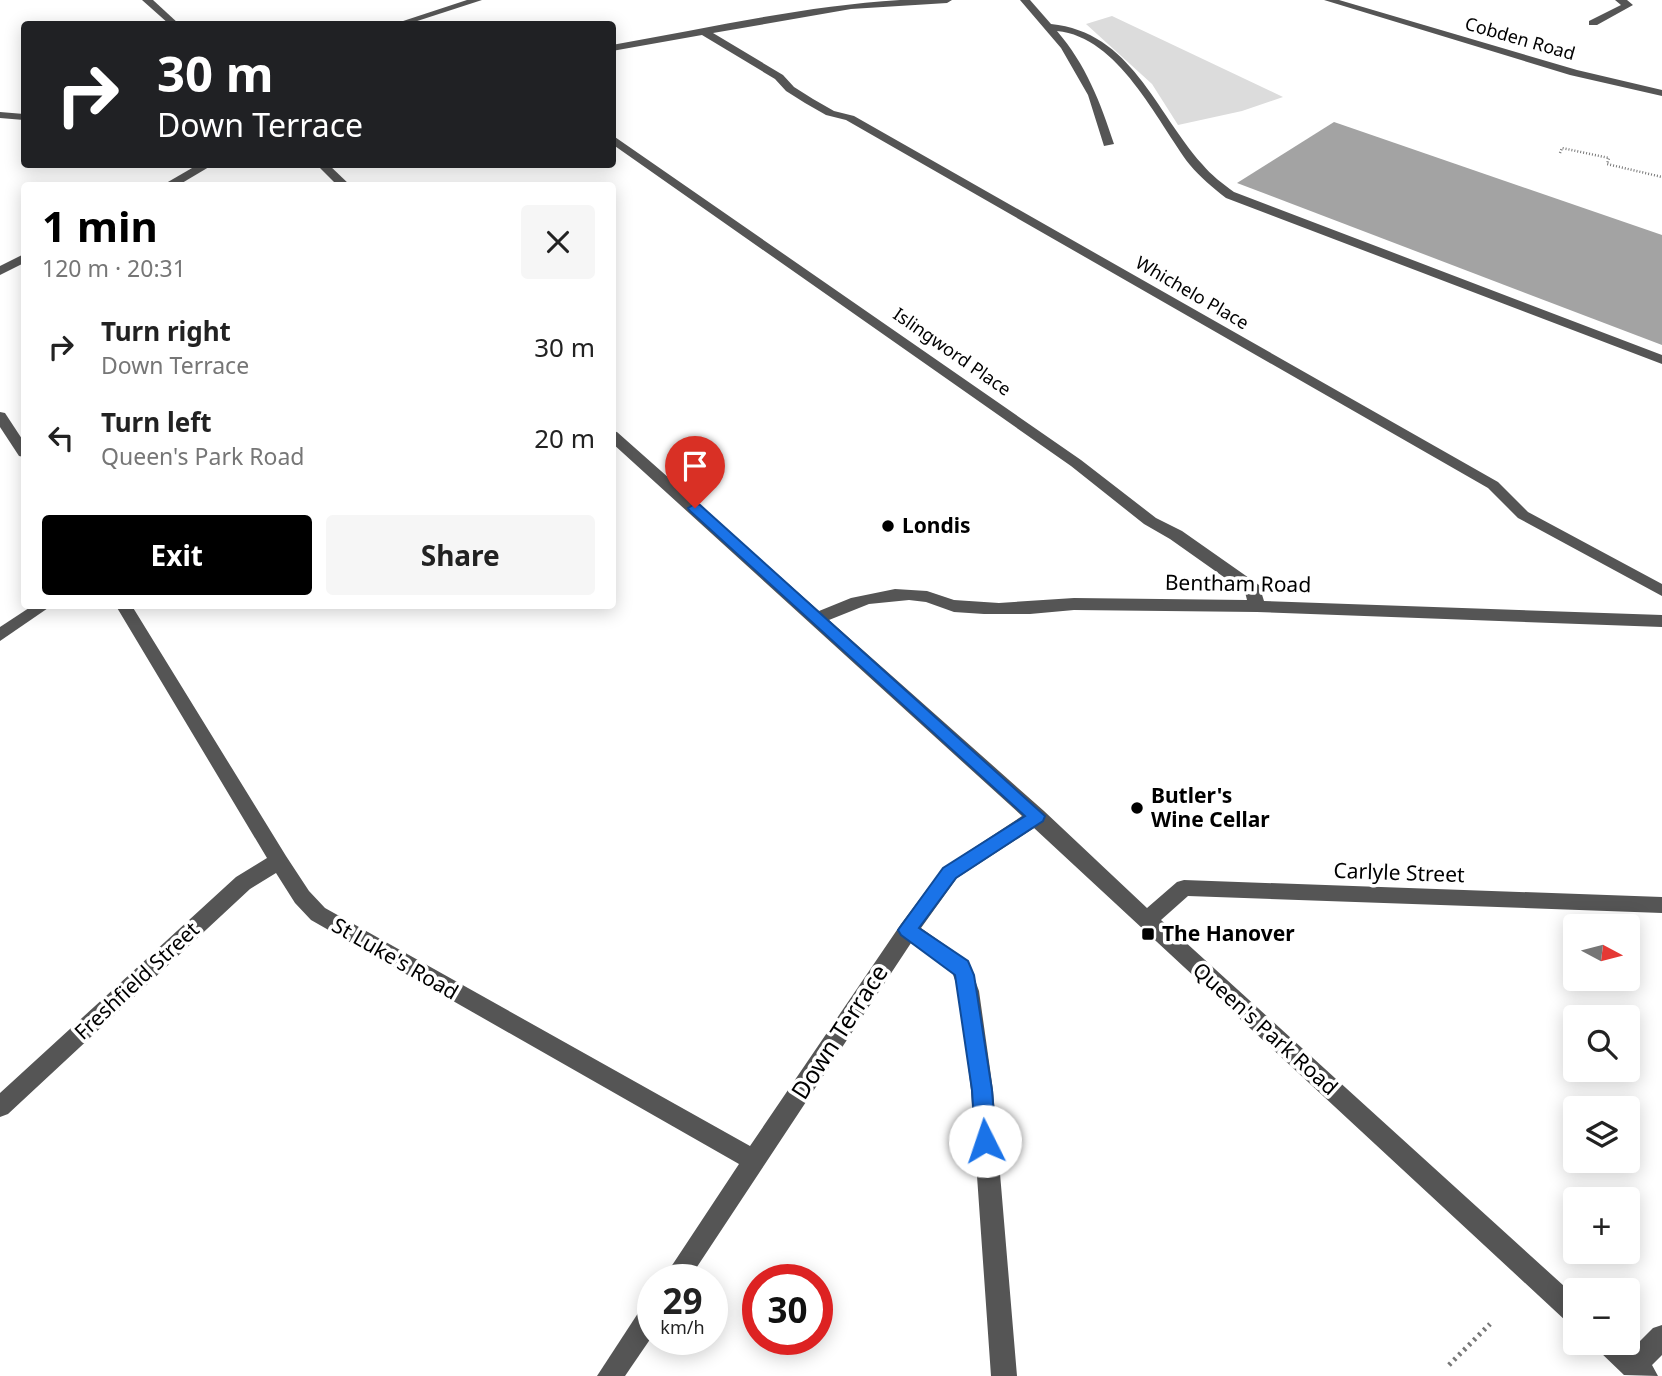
<!DOCTYPE html>
<html lang="en">
<head>
<meta charset="utf-8">
<style>
  :root { --surface:#fff; --page:#f6f6f6; --text:#222; --muted:#767676; --accent:#000 }
  body { margin:0; font-family:"Noto Sans",sans-serif; background:var(--page); color:var(--text); height:100vh; display:flex; flex-direction:column; font-size:26px; white-space:nowrap }
  * { box-sizing:border-box; margin:0 }
  p { font-size:23px; color:var(--muted) }
  .icon { flex:none; width:38px; height:38px; fill:none; stroke:currentColor; stroke-width:2; stroke-linecap:round; stroke-linejoin:round }
  .map { position:relative; flex:1; overflow:hidden }
  .drawer { position:absolute; left:21px; top:182px; width:595px; height:427px; display:flex; flex-direction:column; background:var(--surface); border-radius:7px; box-shadow:0 4px 18px #0003 }
  .drawer>* { flex:none }
  .top-card { position:absolute; left:21px; top:21px; width:595px; height:147px; border-radius:7px; box-shadow:0 4px 18px #0003; background:#202124; color:#fff; overflow:hidden }
  .needle { width:46px; rotate:97deg }
  .fabs { position:absolute; left:1563px; top:914px; display:grid; gap:14px }
  .fabs a { display:grid; place-items:center; width:77px; height:77px; border-radius:7px; background:var(--surface); box-shadow:0 4px 18px #0003; font-size:35px }
  .speed { position:absolute; left:637px; top:1264px; display:flex; gap:14px; font-size:35px; font-weight:700; text-align:center }
  .speed>* { display:grid; place-content:center; width:91px; height:91px; border-radius:50%; background:var(--surface); box-shadow:0 4px 18px #0003; line-height:1 }
  .speed small { font-size:18px; font-weight:400 }
  .speed .limit { border:10px solid #d22; background:#fff; color:#111 }
  .pin { position:absolute; display:grid; place-items:center; width:60px; height:60px; color:#fff; margin:-72px -30px; border-radius:50% 50% 50% 0; rotate:-45deg; box-shadow:0 0 7px #0007 }
  .pin .icon { rotate:45deg }
  .me { position:absolute; width:77px; margin:-38px; rotate:356deg; stroke-linejoin:round; filter:drop-shadow(0 0 5px #0008) }
  .turn { display:flex; align-items:center; gap:24px; height:147px; padding:0 21px; font-size:32px }
  .turn .icon { width:91px; height:91px; stroke-width:2.5 }
  .turn b { display:block; font-size:49px; line-height:60px }
  .round { display:grid; place-items:center; flex:none; width:74px; height:74px; border-radius:7px; background:var(--page) }
  .head { display:flex; align-items:center; justify-content:space-between; height:119px; padding:0 21px }
  h1 { font-size:42px; font-weight:700; line-height:52px; color:var(--accent) }
  .action { display:flex; gap:14px; margin-top:auto; padding:14px 21px }
  .action a { flex:1; height:80px; border-radius:7px; background:var(--accent); color:#fff; font-size:28px; font-weight:700; line-height:80px; text-align:center }
  .action a+a { background:var(--page); color:var(--text) }
  ul { padding:0; list-style:none }
  li { display:flex; align-items:center; gap:21px; height:91px; padding:0 21px }
  li div { flex:1 }
  li b { display:block; font-size:26px }
  li em { font-style:normal }
  .map>svg:first-child { display:block }
  .green { fill:#dcdcdc }
  .water { fill:#a3a3a3 }
  .lines { fill:none; stroke-linecap:round; stroke-linejoin:round }
  .path-far1 { stroke:#777; stroke-width:2.5; stroke-dasharray:1 2; stroke-linecap:butt }
  .path { stroke:#777; stroke-width:5; stroke-dasharray:2.5 4.5; stroke-linecap:butt }
  .minor { fill:#555; fill-rule:evenodd }
  .route { fill:#1a73e8; stroke:#114b97; stroke-width:2 }
  .poi-dot { fill:#000; stroke:#fff; stroke-width:2.5 }
  .labels { text-anchor:middle; stroke-width:7; stroke-linejoin:round; paint-order:stroke }
  .far-street-label { font-size:18px; fill:#000; stroke:#fff }
  .poi-label { font-size:21px; font-weight:bold; fill:#000; stroke:#fff; text-anchor:start }
  .street-label { font-size:21px; fill:#000; stroke:#fff }
  .near-street-label { font-size:24px; fill:#000; stroke:#fff }
</style>
</head>
<body>
<div class="map">
<svg width="1662" height="1376" viewBox="0 0 1662 1376">
  <rect width="100%" height="100%" fill="#fff"/>
  <polygon class="green" points="1112,16 1283,97 1242,111 1178,125 1152,84 1086,24"/>
  <polygon class="water" points="1334,122 1662,235 1662,345 1237,183"/>
  <g class="lines">
    <polyline class="path-far1" points="1560,153 1562,148 1609,158 1607,164 1662,177"/>
    <polyline class="path" points="1449,1365 1490,1324"/>
    <g class="minor">
      <polygon points="142,0 153,0 179,24 169,24"/>
      <polygon points="467,0 482,0 408,24 394,24"/>
      <path d="M900,0H952L947,3L851,9L713,33L783,75L794,87L813,99L834,111L854,116L1498,482L1528,512L1662,584V596L1518,518L1488,488L846,120L826,115L805,103L786,91L775,79L702,35L612,51V45C708,28 803,6 900,0Z"/>
      <path d="M1020,0H1030L1051,24C1131,32 1155,111 1202,164C1211,175 1223,184 1234,192L1662,355V364L1226,198C1213,188 1200,177 1190,165C1156,120 1119,37 1057,31C1086,65 1100,101 1114,144L1104,146L1088,95L1061,48Z"/>
      <polygon points="1324,0 1339,0 1577,70 1662,90 1662,96 1570,75"/>
      <polygon points="1615,0 1627,0 1633,5 1597,25 1589,25 1589,21 1621,5"/>
      <polygon points="0,112 24,114 24,120 0,118"/>
      <polygon points="612,135 1081,460 1156,518 1182,531 1259,585 1264,601 1662,615 1662,627 1257,612 1074,610 1030,614 984,614 954,612 926,602 909,600 869,604 829,620 1044,811 1147,908 1177,882 1184,880 1662,897 1662,913 1188,896 1161,920 1575,1296 1575,1324 1566,1321 1034,828 957,878 921,928 968,961 979,991 993,1090 1017,1376 991,1376 971,1090 959,991 952,972 911,943 689,1279 663,1279 739,1164 311,920 295,903 276,873 250,889 8,1114 0,1117 0,1093 236,877 267,858 116,606 132,606 286,856 309,891 325,908 750,1146 901,924 943,868 1022,816 612,443 612,431 617,432 819,611 851,598 895,589 927,591 954,600 999,603 1074,598 1247,600 1245,592 1170,539 1144,524 1071,466 612,144"/>
      <polygon points="199,164 214,164 177,186 161,186"/>
      <polygon points="316,164 328,164 351,186 338,186"/>
      <polygon points="24,254 24,263 0,275 0,266"/>
      <polygon points="0,412 5,413 24,442 24,457 19,456 0,427"/>
      <polygon points="32,606 51,606 0,641 0,627"/>
      <polygon points="653,1301 653,1335 625,1376 597,1376 644,1304"/>
      <polygon points="1662,1325 1662,1355 1652,1365 1658,1376 1624,1375 1599,1351 1596,1342 1627,1342 1633,1348 1653,1328"/>
    </g>
  </g>
  <polygon class="route" points="695,504 700,505 1045,816 1043,821 956,878 919,928 968,961 974,975 992,1090 996,1141 993,1147 985,1150 978,1147 975,1141 972,1090 955,975 901,935 898,930 943,868 1025,816 690,511 688,508"/>
  <g class="poi-dot">
    <circle cx="888" cy="526" r="7"/>
    <circle cx="1137" cy="808" r="7"/>
    <rect x="1141" y="927" width="14" height="14" rx="3.5"/>
  </g>
  <g class="labels">
    <g class="far-street-label">
      <text transform="translate(1520 39) rotate(16)" y="6">Cobden Road</text>
      <text transform="translate(1192 293) rotate(30)" y="6">Whichelo Place</text>
      <text transform="translate(952 352) rotate(35)" y="6">Islingword Place</text>
    </g>
    <g class="poi-label">
      <text x="902" y="533">Londis</text>
      <text x="1151" y="803">Butler's<tspan x="1151" dy="24">Wine Cellar</tspan></text>
      <text x="1162" y="941">The Hanover</text>
    </g>
    <g class="street-label">
      <text transform="translate(1238 584) rotate(1)" y="7">Bentham Road</text>
      <text transform="translate(1399 873) rotate(2)" y="7">Carlyle Street</text>
      <text transform="translate(395 959) rotate(30)" y="7">St Luke's Road</text>
      <text transform="translate(137 981) rotate(-43)" y="7">Freshfield Street</text>
      <text transform="translate(1265 1029) rotate(42)" y="7">Queen's Park Road</text>
    </g>
    <g class="near-street-label">
      <text transform="translate(840 1032) rotate(-57)" y="8">Down Terrace</text>
    </g>
  </g>
</svg>
<div class="fabs">
<a><svg class="needle" viewBox="-14 -14 28 28"><path d="M0-13l5 13h-10z" fill="#e53935"/><path d="M0 13l5-13h-10z" fill="#767676"/></svg></a>
<a><svg class="icon" aria-label="search" viewBox="0 0 24 24"><circle cx="10" cy="10" r="6"/><path d="M15 15l6 6"/></svg></a>
<a><svg class="icon" aria-label="layers" viewBox="0 0 24 24"><path d="M12 4l9 5-9 5-9-5zM3 14l9 5 9-5"/></svg></a>
<a>+</a>
<a>−</a>
</div>
<div class="speed"><div>29<small>km/h</small></div><div class="limit">30</div></div>
<div class="pin" style="left:695px;top:508px;background:#d93025"><svg class="icon" aria-label="arrive" viewBox="0 0 24 24"><path d="M6 21V4h12l-3 4 3 4H6"/></svg></div>
<svg class="me" style="left:985px;top:1141px" viewBox="-20 -20 40 40"><circle r="19" fill="#fff"/><path d="M0-13L10 11 0 6-10 11z" fill="#1a73e8"/></svg>
<div class="top-card">
<div class="turn"><svg class="icon" aria-label="right" viewBox="0 0 24 24"><path d="M7 20v-9h11M14 6l5 5-5 5"/></svg><div><b>30 m</b>Down Terrace</div></div>
</div>
<section class="drawer">
<div class="head"><div><h1>1 min</h1><p>120 m · 20:31</p></div><a class="round"><svg class="icon" aria-label="close" viewBox="0 0 24 24"><path d="M6 6l12 12M18 6L6 18"/></svg></a></div>
<ul>
<li><svg class="icon" aria-label="right" viewBox="0 0 24 24"><path d="M7 20v-9h11M14 6l5 5-5 5"/></svg><div><b>Turn right</b><p>Down Terrace</p></div><em>30 m</em></li>
<li><svg class="icon" aria-label="left" viewBox="0 0 24 24"><path d="M17 20v-9H6M10 6l-5 5 5 5"/></svg><div><b>Turn left</b><p>Queen's Park Road</p></div><em>20 m</em></li>
</ul>
<div class="action"><a>Exit</a><a>Share</a></div>
</section>
</div>
</body>
</html>
